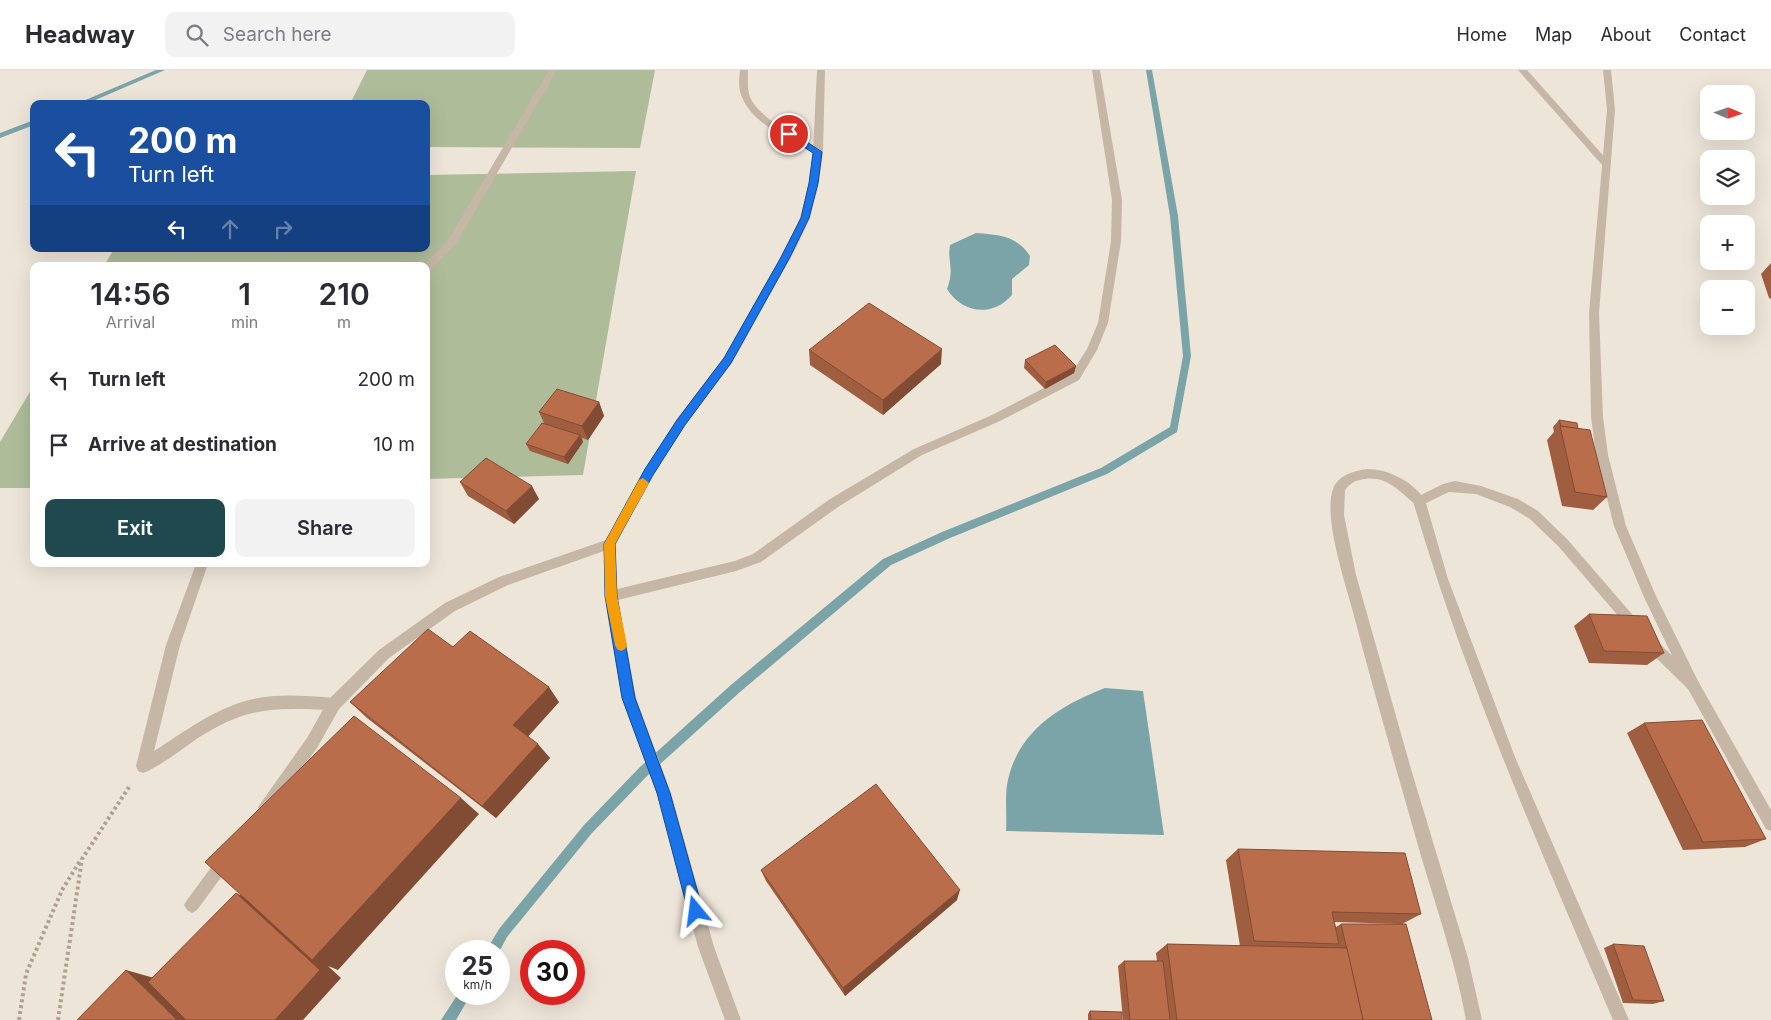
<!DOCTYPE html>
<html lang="en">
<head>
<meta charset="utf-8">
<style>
  :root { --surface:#fff; --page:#f2f2f3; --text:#2b2b33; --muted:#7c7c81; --line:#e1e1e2; --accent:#20494f }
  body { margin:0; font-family:Inter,sans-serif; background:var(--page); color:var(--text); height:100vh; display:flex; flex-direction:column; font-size:19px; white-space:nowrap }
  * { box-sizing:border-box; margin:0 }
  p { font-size:16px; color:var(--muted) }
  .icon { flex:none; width:28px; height:28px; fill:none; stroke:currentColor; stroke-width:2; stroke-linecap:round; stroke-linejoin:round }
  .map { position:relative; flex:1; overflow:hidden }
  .side { position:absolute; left:30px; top:192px; width:400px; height:305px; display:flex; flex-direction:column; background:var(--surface); border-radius:10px; box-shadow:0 5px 20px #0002 }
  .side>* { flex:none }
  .banner { position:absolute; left:30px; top:30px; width:400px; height:152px; border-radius:10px; box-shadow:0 5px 20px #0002; background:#1a4fa0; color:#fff; overflow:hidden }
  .needle { width:32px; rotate:92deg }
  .buttons { position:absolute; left:1700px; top:15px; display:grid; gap:10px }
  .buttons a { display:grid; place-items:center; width:55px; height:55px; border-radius:10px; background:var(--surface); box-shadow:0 5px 20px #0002; font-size:25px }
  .speed { position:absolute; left:445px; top:870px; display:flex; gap:10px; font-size:25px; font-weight:700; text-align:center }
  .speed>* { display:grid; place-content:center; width:65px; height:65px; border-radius:50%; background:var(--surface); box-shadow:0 5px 20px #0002; line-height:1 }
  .speed small { font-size:12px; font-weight:400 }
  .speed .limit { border:8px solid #d22; background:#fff; color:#111 }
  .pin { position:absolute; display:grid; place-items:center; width:42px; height:42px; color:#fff; margin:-21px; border:2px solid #fff; border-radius:50%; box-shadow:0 1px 5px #0007 }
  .me { position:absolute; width:55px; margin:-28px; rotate:344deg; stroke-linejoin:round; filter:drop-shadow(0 0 4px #0008) }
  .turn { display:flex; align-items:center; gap:18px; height:105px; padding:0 15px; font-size:22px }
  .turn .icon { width:65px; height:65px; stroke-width:2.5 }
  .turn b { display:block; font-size:35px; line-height:42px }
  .lanes { display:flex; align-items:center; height:48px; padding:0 15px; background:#0003; justify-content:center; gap:25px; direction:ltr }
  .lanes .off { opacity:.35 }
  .eta { display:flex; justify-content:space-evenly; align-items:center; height:85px; text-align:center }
  .eta b { font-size:30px; font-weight:600; line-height:35px }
  .primary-button { display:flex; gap:10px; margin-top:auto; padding:10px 15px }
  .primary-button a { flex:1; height:58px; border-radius:10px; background:var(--accent); color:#fff; font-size:20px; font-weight:600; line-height:58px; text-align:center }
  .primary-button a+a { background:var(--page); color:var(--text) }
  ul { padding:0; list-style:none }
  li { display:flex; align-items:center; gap:15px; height:65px; padding:0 15px }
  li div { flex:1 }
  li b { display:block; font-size:19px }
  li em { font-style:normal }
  header { display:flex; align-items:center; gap:30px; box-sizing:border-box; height:70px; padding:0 25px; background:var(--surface); border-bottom:1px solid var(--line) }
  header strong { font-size:24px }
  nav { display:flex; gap:28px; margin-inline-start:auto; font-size:18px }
  .search { width:350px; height:45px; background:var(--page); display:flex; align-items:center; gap:12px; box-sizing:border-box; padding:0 18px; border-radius:10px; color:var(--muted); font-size:19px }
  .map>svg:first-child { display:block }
  .green { fill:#aebc9a }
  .water { fill:#7aa4a8 }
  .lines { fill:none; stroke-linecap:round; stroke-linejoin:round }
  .stream { fill:#7aa4a8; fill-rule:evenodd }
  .path { stroke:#b0a091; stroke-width:4; stroke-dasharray:3 3; stroke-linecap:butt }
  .service { fill:#c5b6a6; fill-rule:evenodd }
  .minor { fill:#c5b6a6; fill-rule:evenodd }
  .tertiary { fill:#c5b6a6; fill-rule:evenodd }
  .wall { fill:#a05e40 }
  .shaded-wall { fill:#824c34 }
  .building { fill:#ba6d4b; stroke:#824c34 }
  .route { fill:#1a73e8; stroke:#114b97 }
  .slow { fill:#f59e0b }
</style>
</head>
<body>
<header>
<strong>Headway</strong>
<div class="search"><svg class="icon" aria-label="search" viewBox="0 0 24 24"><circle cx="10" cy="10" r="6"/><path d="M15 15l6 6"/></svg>Search here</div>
<nav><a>Home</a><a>Map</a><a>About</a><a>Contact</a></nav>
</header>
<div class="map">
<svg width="1771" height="950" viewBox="0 0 1771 950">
  <rect width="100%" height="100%" fill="#eee5d9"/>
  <g class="green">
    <polygon points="367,0 655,0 640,78 426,77 426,34 350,34"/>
    <polygon points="636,101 583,405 426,409 426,196 104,196 114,179 426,179 426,105"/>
    <polygon points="34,315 34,418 0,418 0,372"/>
  </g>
  <g class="water">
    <path d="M976,163C999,165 1016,165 1030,186L1029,195L1012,209V225C992,248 962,243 947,219C955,198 947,192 950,175Z"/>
    <path d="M1105,618L1143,621L1164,765L1006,761C1007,746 1005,729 1007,715C1016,662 1059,636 1105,618Z"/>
  </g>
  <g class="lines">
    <g class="stream">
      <polygon points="156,0 165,0 86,34 76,34"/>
      <polygon points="1146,0 1152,0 1178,146 1191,286 1177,362 1107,404 950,468 891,495 740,622 648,705 592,763 507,867 499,882 486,881 499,859 584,755 640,697 732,614 883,489 942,462 1101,398 1170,357 1183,286 1170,146"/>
      <polygon points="34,50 34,55 0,68 0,63"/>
      <polygon points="458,924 471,924 456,950 441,950"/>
    </g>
    <g class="path">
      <polyline points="19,950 26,904 62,820 80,791"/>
      <polyline points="58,950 82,789 129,717"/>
    </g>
    <g class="service">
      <polygon points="549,0 557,0 456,174 430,201 426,202 426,196 423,196 448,170"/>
      <path d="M740,0H748C748,9 747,19 750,27C760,50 800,68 821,80V84H815C791,70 753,55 742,27C738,19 739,9 740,0Z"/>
      <path d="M1455,411L1481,416L1518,429L1538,441L1567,469L1644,558L1642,562L1637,564L1632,562L1559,477L1530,449L1510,437L1476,424L1449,422L1426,433L1448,509L1515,687L1629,950H1613C1540,779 1465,610 1413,431L1415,428L1443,414Z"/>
      <path d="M196,494H208L180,575L154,681C184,662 214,639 249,630C276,623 306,626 334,628L339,629L341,634L339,639L334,640C275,638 250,635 198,668C180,680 163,695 143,703L138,701L136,696L166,575Z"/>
      <polygon points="1650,567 1655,569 1698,611 1700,615 1698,619 1693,621 1688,619 1645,577 1643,573 1645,569"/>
    </g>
    <g class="minor">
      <polygon points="817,0 825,0 823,82 819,113 810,148 796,178 732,293 685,355 653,405 616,474 617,519 735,491 753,484 830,429 914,379 992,345 1071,304 1087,279 1098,253 1111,171 1112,130 1092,0 1100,0 1122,130 1121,171 1108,253 1097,280 1079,310 1000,351 922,385 838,437 761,492 736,501 618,530 636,628 671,723 714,877 741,950 725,950 698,877 657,723 622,628 605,526 604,481 508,515 455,541 389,588 339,639 317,678 270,742 265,744 260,742 258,737 307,668 329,629 379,580 445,533 499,507 606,470 645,399 677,349 724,287 786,178 800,148 809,113 813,82"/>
      <polygon points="1518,0 1527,0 1609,92 1609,96 1603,96"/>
      <path d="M1367,399C1388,399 1415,412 1425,431L1423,434H1415C1399,421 1387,406 1365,409C1356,410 1350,413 1345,420L1344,445L1356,505L1411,699L1468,888L1482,950H1466C1456,894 1437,840 1421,786C1398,705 1374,623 1353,542C1345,512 1323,447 1333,419C1338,405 1354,401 1367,399Z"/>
      <polygon points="226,781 231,784 234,789 231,794 197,840 192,843 187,840 184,835 187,830 221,784"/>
    </g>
    <polygon class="tertiary" points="1603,0 1611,0 1615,40 1599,243 1603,347 1608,385 1626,456 1656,526 1698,611 1771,740 1771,761 1766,759 1688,619 1644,527 1614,456 1596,385 1591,347 1589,243 1607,40"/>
  </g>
  <g class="wall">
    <polygon points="1771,193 1771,229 1769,228 1761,204"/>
    <polygon points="809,280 941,294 883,345 810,295"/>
    <polygon points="1025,290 1076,296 1074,303 1045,319 1024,298"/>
    <polygon points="599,332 604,346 588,370 582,368 583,372 568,394 530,381 526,374 544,353 539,342"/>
    <polygon points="1559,350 1578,359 1607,427 1593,440 1562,436 1547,370 1554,362 1553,357"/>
    <polygon points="460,412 539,429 514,454 468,426"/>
    <polygon points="1589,544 1664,583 1647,595 1589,593 1574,556"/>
    <polygon points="453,577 559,632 528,666 550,688 496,748 367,648 350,632"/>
    <polygon points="1644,653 1766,769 1745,777 1683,780 1627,663"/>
    <polygon points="1238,779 1421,844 1402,854 1334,852 1336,857 1341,854 1432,950 1123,950 1118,896 1124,891 1157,891 1156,883 1167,874 1240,876 1226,790"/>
    <polygon points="761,800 957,830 845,926 766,811"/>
    <polygon points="1613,874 1664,931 1653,934 1623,933 1604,878"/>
    <polygon points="1090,941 1122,950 1088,950 1088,944"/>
  </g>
  <g class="shaded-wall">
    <polygon points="942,279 941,294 883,345 883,330"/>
    <polygon points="1076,296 1074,303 1045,319 1046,312"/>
    <polygon points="599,332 604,346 588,370 582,356"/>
    <polygon points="580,365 583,372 568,394 564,387"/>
    <polygon points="532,416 539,429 514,454 506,441"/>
    <polygon points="549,617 559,632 525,670 513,655"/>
    <polygon points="538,674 550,688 496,748 482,736"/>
    <polygon points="461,728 479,744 338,900 328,896 341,908 303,950 275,950 236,823 259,834"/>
    <polygon points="960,820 957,830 845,926 843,918"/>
    <polygon points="126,900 154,908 197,950 177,950"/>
  </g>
  <g class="building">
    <polygon points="869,233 942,279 883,330 809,280"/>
    <polygon points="1055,275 1076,296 1046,312 1025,290"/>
    <polygon points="557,319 599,332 582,356 539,342"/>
    <polygon points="1559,350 1577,353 1578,359 1561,356"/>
    <polygon points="542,353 580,365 564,387 526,374"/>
    <polygon points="1560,356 1590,360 1607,427 1575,422"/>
    <polygon points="486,388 532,416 506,441 460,412"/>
    <polygon points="1589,544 1647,546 1664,583 1604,581"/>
    <polygon points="428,559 453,577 470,561 549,617 513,655 538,674 482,736 350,632"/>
    <polygon points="354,646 461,728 312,890 205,792"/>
    <polygon points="1702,650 1766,769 1703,772 1644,653"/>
    <polygon points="876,714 960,820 843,918 761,800"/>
    <polygon points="1238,779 1405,783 1421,844 1332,842 1339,874 1254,871"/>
    <polygon points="236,823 320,900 275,950 186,950 148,912"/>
    <polygon points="1341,854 1406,854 1432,950 1363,950"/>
    <polygon points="1167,874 1347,878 1363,950 1177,950"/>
    <polygon points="1613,874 1644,876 1664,931 1633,930"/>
    <polygon points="1124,891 1163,891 1170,950 1130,950"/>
    <polygon points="126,900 177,950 77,950"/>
    <polygon points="1090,941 1122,942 1122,950 1091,950"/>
  </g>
  <polygon class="route" points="786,62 792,62 822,82 818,113 809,148 789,189 731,293 685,355 653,405 615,474 617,526 635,628 670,723 703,841 700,846 696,848 691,846 688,841 657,723 622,628 605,526 604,474 645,399 677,350 724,288 780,189 801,148 809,113 813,83 786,65"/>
  <polygon class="slow" points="643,408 649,413 615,474 617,526 627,575 625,579 621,581 617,579 615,575 605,526 604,474 639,410"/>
</svg>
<div class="buttons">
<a><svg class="needle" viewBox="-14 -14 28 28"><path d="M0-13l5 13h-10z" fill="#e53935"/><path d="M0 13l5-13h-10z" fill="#7c7c81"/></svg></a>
<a><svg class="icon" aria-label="layers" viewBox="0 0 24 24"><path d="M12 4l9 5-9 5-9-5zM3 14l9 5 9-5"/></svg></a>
<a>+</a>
<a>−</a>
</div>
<div class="speed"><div>25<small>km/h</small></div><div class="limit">30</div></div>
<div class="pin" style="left:789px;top:64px;background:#d93025"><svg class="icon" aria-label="arrive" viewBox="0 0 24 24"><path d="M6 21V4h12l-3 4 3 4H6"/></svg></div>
<svg class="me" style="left:696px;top:841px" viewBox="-20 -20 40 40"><path d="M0-17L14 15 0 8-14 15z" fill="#1a73e8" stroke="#fff" stroke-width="4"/></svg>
<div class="banner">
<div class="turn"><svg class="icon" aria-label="left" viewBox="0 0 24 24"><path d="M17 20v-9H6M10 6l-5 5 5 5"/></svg><div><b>200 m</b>Turn left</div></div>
<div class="lanes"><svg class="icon" aria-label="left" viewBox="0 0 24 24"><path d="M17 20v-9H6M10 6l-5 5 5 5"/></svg><svg class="icon off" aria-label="ahead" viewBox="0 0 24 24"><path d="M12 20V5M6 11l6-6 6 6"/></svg><svg class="icon off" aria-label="right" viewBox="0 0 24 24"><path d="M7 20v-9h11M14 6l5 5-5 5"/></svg></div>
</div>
<section class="side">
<div class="eta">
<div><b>14:56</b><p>Arrival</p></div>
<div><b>1</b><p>min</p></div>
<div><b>210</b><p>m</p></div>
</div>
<ul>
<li><svg class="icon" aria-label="left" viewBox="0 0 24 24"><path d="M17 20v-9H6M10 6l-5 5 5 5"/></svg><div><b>Turn left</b></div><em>200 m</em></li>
<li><svg class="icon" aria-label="arrive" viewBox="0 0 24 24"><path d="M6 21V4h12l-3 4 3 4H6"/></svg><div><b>Arrive at destination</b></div><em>10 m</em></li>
</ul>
<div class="primary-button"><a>Exit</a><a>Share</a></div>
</section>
</div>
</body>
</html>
